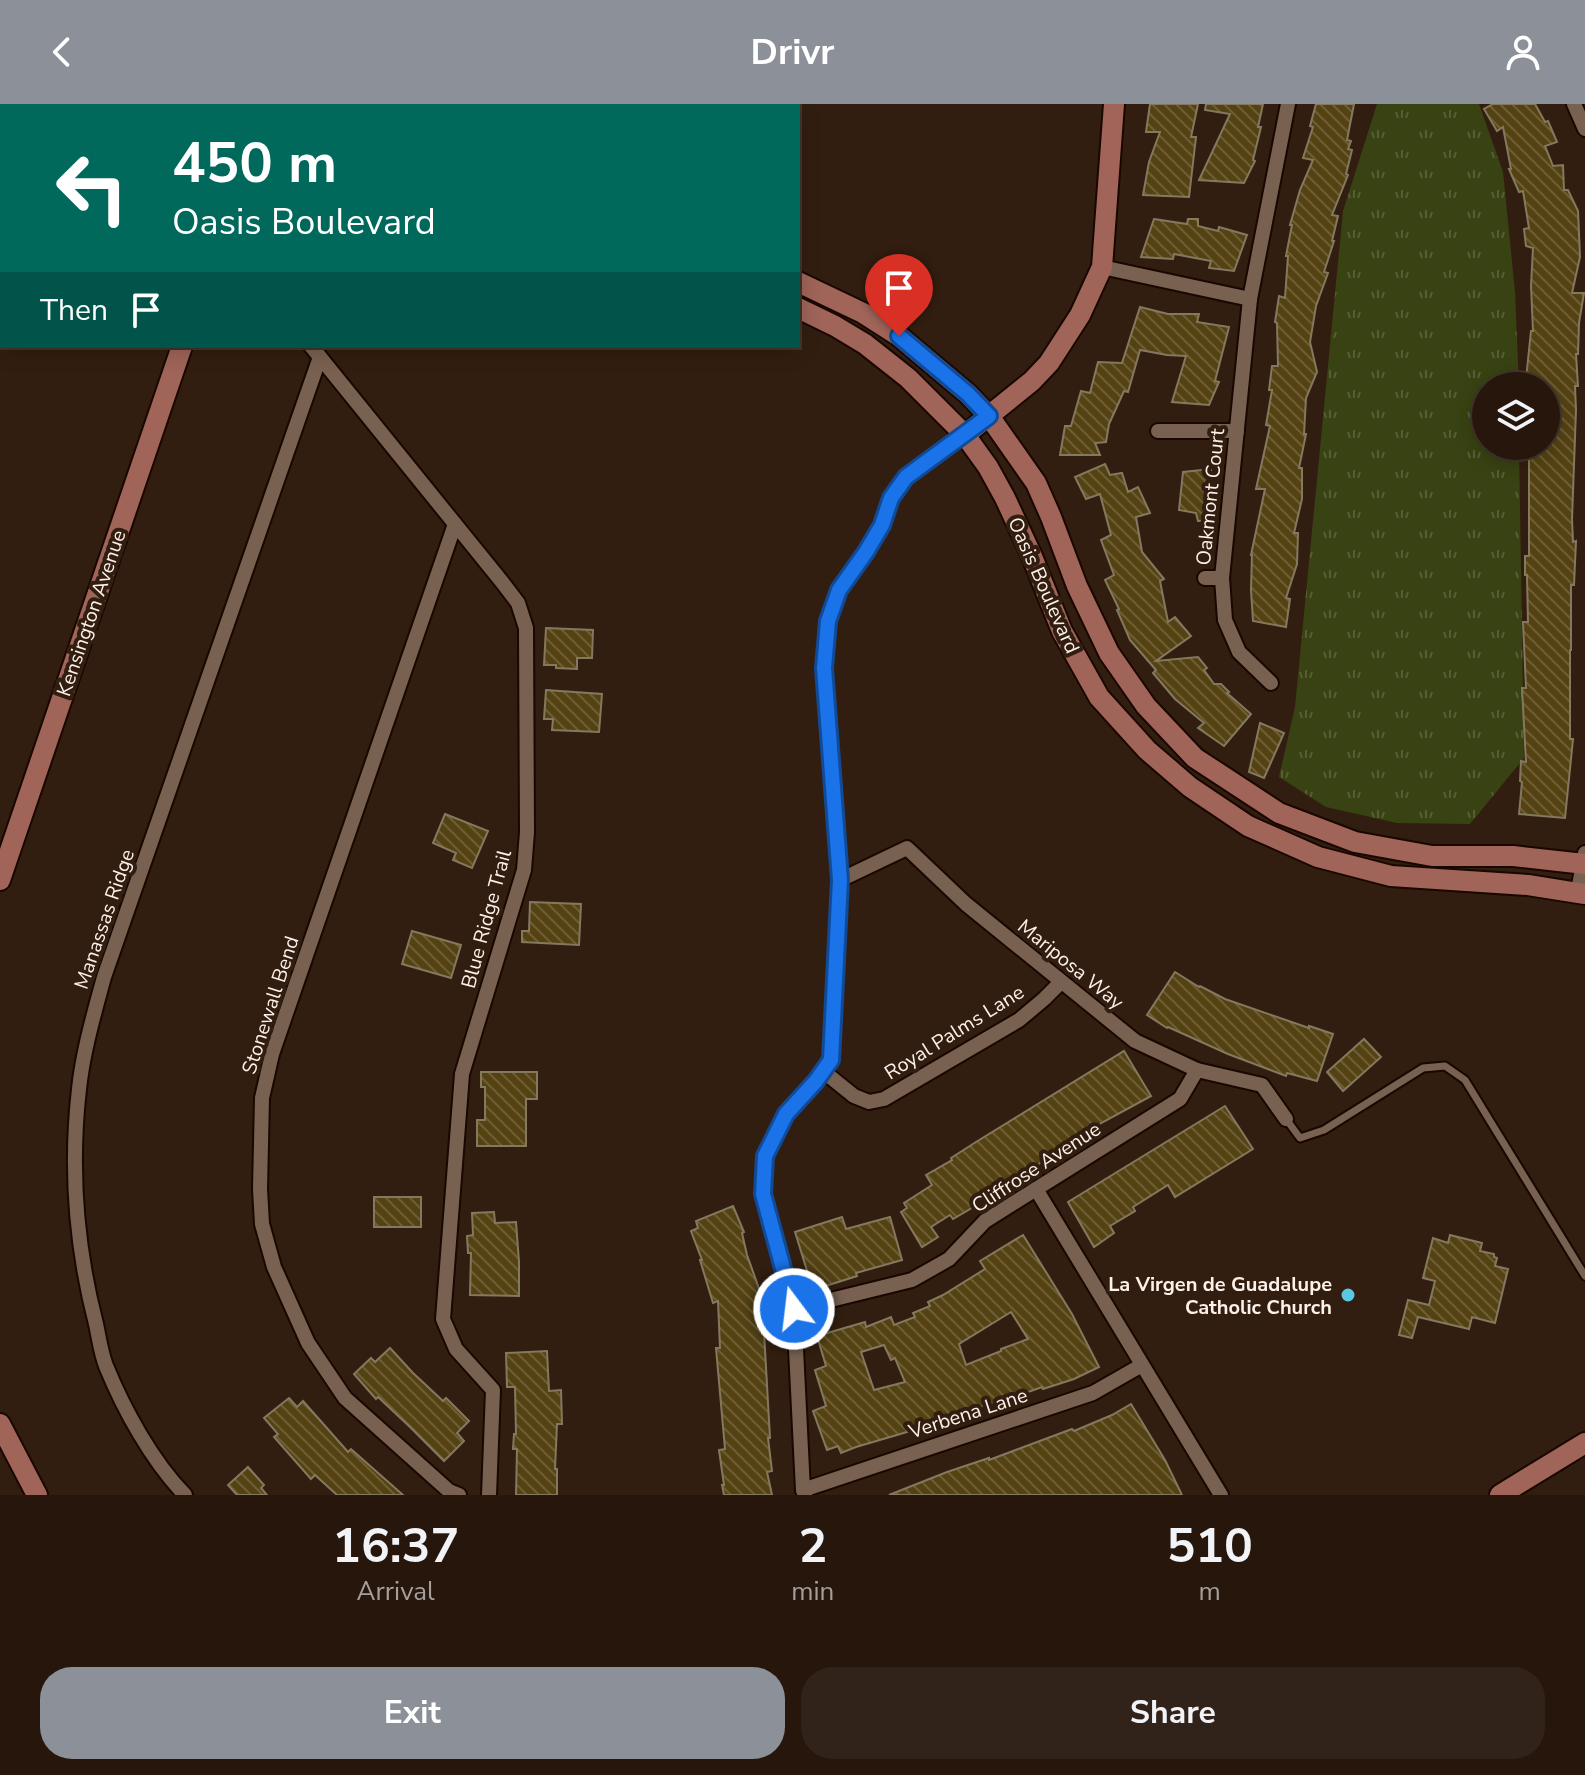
<!DOCTYPE html>
<html lang="en">
<head>
<meta charset="utf-8">
<style>
  :root { --surface:#26160c; --page:#32231a; --text:#f1f3f6; --muted:#a49f9d; --line:#42352d; --accent:#8c9099 }
  body { margin:0; font-family:"Nunito Sans",sans-serif; background:var(--page); color:var(--text); height:100vh; display:flex; flex-direction:column; font-size:30px; white-space:nowrap }
  * { box-sizing:border-box; margin:0 }
  p { font-size:26px; color:var(--muted) }
  .icon { flex:none; width:44px; height:44px; fill:none; stroke:currentColor; stroke-width:2; stroke-linecap:round; stroke-linejoin:round }
  .map { position:relative; height:1391px; overflow:hidden }
  .side { display:flex; flex-direction:column; background:var(--surface); flex:1 }
  .side>* { flex:none }
  .guide { position:absolute; left:0px; top:0px; width:800px; height:244px; box-shadow:0 4px 20px #0003,0 0 0 2px var(--line); background:#00695c; color:#fff; overflow:hidden }
  .fabs { position:absolute; left:1472px; top:268px; display:grid; gap:16px }
  .fabs a { display:grid; place-items:center; width:88px; height:88px; border-radius:50%; background:var(--surface); box-shadow:0 4px 20px #0003,0 0 0 2px var(--line); font-size:40px }
  .pin { position:absolute; display:grid; place-items:center; width:68px; height:68px; color:#fff; margin:-82px -34px; border-radius:50% 50% 50% 0; rotate:-45deg; box-shadow:0 0 8px #0007 }
  .pin .icon { rotate:45deg }
  .me { position:absolute; width:88px; margin:-44px; rotate:345deg; stroke-linejoin:round; filter:drop-shadow(0 0 6px #0008) }
  .turn { display:flex; align-items:center; gap:28px; height:168px; padding:0 40px; font-size:36px }
  .turn .icon { width:104px; height:104px; stroke-width:2.5 }
  .turn b { display:block; font-size:56px; line-height:68px }
  .then { display:flex; align-items:center; height:76px; padding:0 40px; background:#0003; gap:16px; font-size:30px }
  .eta { display:flex; justify-content:space-evenly; align-items:center; height:136px; text-align:center }
  .eta b { font-size:48px; font-weight:700; line-height:56px }
  .button { display:flex; gap:16px; margin-top:auto; padding:16px 40px }
  .button a { flex:1; height:92px; border-radius:32px; background:var(--accent); color:#fff; font-size:32px; font-weight:700; line-height:92px; text-align:center }
  .button a+a { background:var(--page); color:var(--text) }
  header { display:flex; justify-content:space-between; align-items:center; height:104px; padding:0 40px; background:var(--accent); color:#fff; font-size:36px; font-weight:700 }
  .map>svg:first-child { display:block }
  .grass { fill:url(#grass-tufts) }
  .building { fill:url(#building-back-hatch); stroke:#84795f; stroke-width:2; fill-rule:evenodd }
  .lines { fill:none; stroke-linecap:round; stroke-linejoin:round }
  .lane-casing { stroke:#190700; stroke-width:11 }
  .street-casing { stroke:#190700; stroke-width:18 }
  .secondary-casing { stroke:#190700; stroke-width:24 }
  .lane { stroke:#796151; stroke-width:7 }
  .street { stroke:#796151; stroke-width:14 }
  .secondary { stroke:#a06459; stroke-width:20 }
  .route-casing { stroke:#114b97; stroke-width:20 }
  .route { stroke:#1a73e8; stroke-width:14 }
  .poi-dot { fill:#5ac8e5; stroke:#321e10; stroke-width:3 }
  .labels { text-anchor:middle; stroke-width:8; stroke-linejoin:round; paint-order:stroke }
  .street-label { font-size:20px; fill:#fdf1ea; stroke:#321e10 }
  .poi-label { font-size:20px; font-weight:bold; fill:#fdf1ea; stroke:#321e10; text-anchor:end }
</style>
</head>
<body>
<header><svg class="icon" aria-label="back" viewBox="0 0 24 24"><path d="M15 5l-7 7 7 7"/></svg>Drivr<svg class="icon" aria-label="person" viewBox="0 0 24 24"><circle cx="12" cy="8" r="4"/><path d="M4 21q1-7 8-7t8 7"/></svg></header>
<div class="map">
<svg width="1585" height="1391" viewBox="0 0 1585 1391">
  <defs>
    <pattern id="grass-tufts" width="24" height="20" patternUnits="userSpaceOnUse" patternTransform="scale(2)"><rect width="24" height="20" fill="#384212"/><path d="M3 7l-1-3M5 7V3M7 7l1-3M15 17l-1-3M17 17v-4M19 17l1-3" fill="none" stroke="#565e35"/></pattern>
    <pattern id="building-back-hatch" width="6" height="6" patternUnits="userSpaceOnUse" patternTransform="scale(2)"><rect width="6" height="6" fill="#544213"/><path d="M-1 5l2 2M0 0l6 6M5-1l2 2" fill="none" stroke="#6e5e36"/></pattern>
  </defs>
  <rect width="100%" height="100%" fill="#321e10"/>
  <polygon class="grass" points="1377,0 1479,0 1503,68 1515,188 1519,282 1486,282 1486,342 1519,342 1524,654 1470,720 1397,719 1326,703 1279,673 1295,603 1343,107"/>
  <g class="building">
    <polygon points="1150,0 1198,0 1191,33 1196,33 1189,93 1143,91 1149,58 1160,28 1146,28"/>
    <polygon points="1206,0 1263,0 1258,23 1261,23 1253,56 1255,57 1244,79 1199,76 1230,10 1205,6"/>
    <polygon points="1316,0 1354,0 1347,36 1351,37 1348,45 1352,46 1346,70 1348,71 1332,111 1338,112 1332,137 1334,137 1324,168 1328,169 1316,202 1310,238 1317,268 1306,294 1304,330 1306,330 1299,364 1302,364 1302,395 1294,429 1298,429 1297,460 1286,494 1290,495 1286,523 1253,517 1251,486 1252,451 1251,451 1265,385 1256,385 1270,322 1266,321 1272,286 1269,286 1272,262 1278,262 1277,219 1275,218 1279,192 1285,194 1288,152 1286,152 1292,121 1290,121 1300,86 1313,56 1303,54 1313,23 1310,22"/>
    <polygon points="1493,0 1535,0 1545,18 1548,17 1557,38 1545,42 1553,62 1563,61 1564,86 1568,86 1578,107 1580,153 1572,189 1584,189 1579,219 1578,250 1576,250 1578,282 1575,282 1576,306 1572,415 1573,438 1576,437 1574,481 1571,481 1571,546 1570,546 1570,635 1573,635 1565,714 1519,710 1522,678 1520,677 1521,657 1526,658 1522,584 1526,584 1523,518 1528,518 1527,471 1525,471 1525,452 1529,452 1529,342 1546,342 1546,282 1534,282 1535,277 1526,275 1531,227 1533,227 1531,182 1533,144 1526,142 1524,125 1529,124 1523,87 1519,88 1509,65 1511,65 1503,23 1497,27 1484,5"/>
    <polygon points="1154,115 1187,120 1188,115 1198,115 1198,122 1218,127 1219,123 1247,131 1234,167 1209,164 1211,157 1174,150 1173,155 1141,153"/>
    <polygon points="1140,203 1168,210 1199,210 1197,218 1229,223 1215,277 1219,278 1209,301 1172,298 1186,252 1167,251 1140,246 1128,288 1124,287 1109,320 1106,338 1095,339 1100,351 1060,351 1065,322 1071,322 1081,287 1090,289 1098,258 1122,259"/>
    <polygon points="1105,360 1110,371 1122,369 1128,388 1138,383 1150,409 1136,413 1142,448 1164,475 1160,477 1168,518 1175,513 1191,532 1156,557 1198,553 1207,564 1204,566 1214,580 1221,580 1229,588 1227,589 1251,610 1224,642 1198,624 1204,619 1175,595 1153,569 1156,566 1130,536 1117,506 1119,505 1105,476 1114,471 1101,436 1111,431 1100,390 1086,395 1075,373"/>
    <polygon points="1211,365 1209,417 1198,417 1196,409 1179,406 1183,368"/>
    <polygon points="546,524 593,526 592,554 577,554 577,565 556,564 556,561 544,561"/>
    <polygon points="546,586 602,590 599,628 552,626 553,615 544,615"/>
    <polygon points="1260,619 1284,629 1264,674 1249,668"/>
    <polygon points="445,710 488,727 472,764 453,756 456,749 433,739"/>
    <polygon points="530,798 581,800 579,841 522,838 522,827 529,827"/>
    <polygon points="412,827 461,841 451,874 402,860"/>
    <polygon points="1175,868 1199,883 1200,882 1225,895 1309,924 1309,922 1333,930 1317,977 1287,969 1286,972 1228,950 1168,923 1167,924 1147,911"/>
    <polygon points="1364,935 1381,953 1343,987 1327,968"/>
    <polygon points="1124,947 1151,992 1103,1018 1028,1067 1026,1064 990,1086 973,1098 975,1102 953,1115 950,1111 931,1123 938,1133 922,1143 901,1108 907,1104 904,1099 932,1081 926,1071 952,1056 951,1054 976,1038"/>
    <polygon points="481,968 537,968 537,995 526,995 526,1042 477,1042 477,1016 485,1016 485,983 481,983"/>
    <polygon points="1225,1002 1253,1045 1175,1093 1168,1081 1133,1103 1135,1107 1110,1122 1114,1129 1094,1143 1068,1098"/>
    <rect x="374" y="1093" width="47" height="30"/>
    <polygon points="733,1102 744,1128 742,1129 747,1151 762,1193 770,1334 768,1334 772,1367 767,1368 772,1391 724,1391 722,1381 724,1381 719,1346 725,1345 716,1244 720,1244 718,1197 713,1199 700,1156 702,1156 691,1127 698,1124 696,1117"/>
    <polygon points="494,1108 495,1119 516,1118 519,1158 519,1192 470,1191 471,1149 468,1149 467,1132 473,1131 472,1109"/>
    <polygon points="842,1113 846,1125 890,1113 902,1156 856,1169 857,1172 813,1186 795,1128"/>
    <path d="M1023,1131L1072,1210L1099,1263L1074,1275L1043,1285L1042,1283L1017,1292L1016,1290L924,1323L856,1343L841,1349L838,1342L827,1346L813,1307L826,1302L815,1266L826,1262L817,1232L865,1218L866,1223L891,1213L894,1221L915,1213L913,1209L930,1202L928,1198L943,1191L985,1165L980,1157ZM1011,1208L1028,1235L1001,1245V1247L966,1261L959,1240ZM884,1241L891,1256L895,1254L905,1278L874,1286L861,1248Z"/>
    <polygon points="1450,1131 1482,1139 1480,1147 1494,1150 1494,1153 1497,1154 1495,1162 1508,1165 1495,1219 1472,1213 1469,1225 1418,1213 1412,1234 1399,1231 1408,1196 1429,1201 1435,1177 1423,1174 1433,1134 1448,1139"/>
    <polygon points="390,1244 413,1269 443,1297 446,1294 469,1317 457,1329 464,1337 444,1357 410,1323 378,1293 376,1295 354,1270 371,1254 375,1258"/>
    <polygon points="547,1247 549,1287 561,1286 562,1320 557,1320 555,1365 557,1365 557,1391 516,1391 517,1345 513,1345 514,1330 516,1330 515,1283 507,1283 506,1249"/>
    <polygon points="289,1294 297,1303 303,1297 348,1348 351,1345 403,1391 337,1391 315,1371 311,1375 274,1333 278,1330 264,1314"/>
    <polygon points="1131,1300 1165,1356 1182,1391 889,1391 947,1368 989,1354 989,1356 1072,1325 1074,1327 1112,1311"/>
    <polygon points="248,1363 264,1381 261,1384 267,1391 237,1391 228,1381"/>
  </g>
  <g class="lines">
    <g class="lane-casing">
      <polyline id="lane" points="1286,1015 1300,1034 1324,1026 1423,964 1445,962 1465,976 1585,1172"/>
    </g>
    <g class="street-casing">
      <g id="street">
        <polyline points="1574,0 1585,25"/>
        <polyline points="1102,163 1250,195"/>
        <polyline points="311,242 502,478 518,499 526,524 527,728 524,766 462,970 443,1215 456,1245 493,1286 489,1391"/>
        <polyline points="1158,327 1237,327"/>
        <polyline points="455,420 272,950 262,994 260,1085 262,1120 274,1163 308,1239 345,1294 449,1387 459,1391"/>
        <polyline points="1205,474 1222,474"/>
        <polyline points="1271,579 1239,548 1225,516 1222,474 1250,195 1288,0"/>
        <polyline points="840,776 907,744 966,800 1135,937 1197,966 1262,981 1286,1015"/>
        <polyline points="1578,787 1585,749"/>
        <polyline points="823,967 854,992 869,998 884,995 1019,916 1044,895 1061,878"/>
        <polyline points="1036,1085 1221,1391"/>
        <polyline points="794,1205 912,1176 949,1155 985,1117 1180,995 1197,966"/>
        <polyline points="803,1386 1093,1289 1142,1261"/>
        <path d="M185,1391C152,1357 124,1306 106,1262C101,1249 99,1234 96,1220C76,1143 70,1064 79,985C83,947 94,910 104,873L320,253"/>
        <polyline points="805,1391 803,1386 794,1205 763,1090 765,1052 786,1010 816,977 831,956 840,776 824,564 828,517 839,486 866,448 882,421 891,394 906,373 965,331"/>
      </g>
    </g>
    <g class="secondary-casing">
      <g id="secondary">
        <polyline points="216,0 222,2"/>
        <polyline points="293,0 299,2"/>
        <polyline points="264,2 264,0"/>
        <polyline points="798,178 863,209 899,232 968,290 989,312 1036,379 1051,413 1077,482 1109,549 1146,602 1195,654 1279,709 1355,738 1432,752 1513,752 1585,760"/>
        <polyline points="798,204 835,222 865,240 908,274 965,331 988,363 1005,394 1031,450 1062,527 1099,593 1147,646 1190,683 1248,722 1318,753 1391,772 1528,781 1585,790"/>
        <polyline points="965,331 1032,277 1049,259 1080,211 1102,163 1114,0"/>
        <polyline points="0,776 182,242"/>
        <polyline points="0,1320 37,1391"/>
        <polyline points="1500,1391 1585,1339"/>
      </g>
    </g>
    <use href="#lane" class="lane"/>
    <use href="#street" class="street"/>
    <use href="#secondary" class="secondary"/>
  </g>
  <g class="lines">
    <g class="route-casing">
      <polyline id="route" points="794,1205 763,1090 765,1052 786,1010 816,977 831,956 840,776 824,564 828,517 839,486 866,448 882,421 891,394 906,373 989,312 968,290 899,232"/>
    </g>
    <use href="#route" class="route"/>
  </g>
  <circle class="poi-dot" cx="1348" cy="1191" r="8"/>
  <g class="labels">
    <g class="street-label">
      <text transform="translate(1210 393) rotate(-84)" y="7">Oakmont Court</text>
      <text transform="translate(1044 481) rotate(66)" y="7">Oasis Boulevard</text>
      <text transform="translate(91 509) rotate(-71)" y="7">Kensington Avenue</text>
      <text transform="translate(104 815) rotate(-71)" y="7">Manassas Ridge</text>
      <text transform="translate(486 815) rotate(-75)" y="7">Blue Ridge Trail</text>
      <text transform="translate(1071 860) rotate(39)" y="7">Mariposa Way</text>
      <text transform="translate(270 901) rotate(-72)" y="7">Stonewall Bend</text>
      <text transform="translate(954 928) rotate(-32)" y="7">Royal Palms Lane</text>
      <text transform="translate(1036 1063) rotate(-33)" y="7">Cliffrose Avenue</text>
      <text transform="translate(968 1309) rotate(-18)" y="7">Verbena Lane</text>
    </g>
    <g class="poi-label">
      <text x="1332" y="1187">La Virgen de Guadalupe<tspan x="1332" dy="23">Catholic Church</tspan></text>
    </g>
  </g>
</svg>
<div class="fabs">
<a><svg class="icon" aria-label="layers" viewBox="0 0 24 24"><path d="M12 4l9 5-9 5-9-5zM3 14l9 5 9-5"/></svg></a>
</div>
<div class="pin" style="left:899px;top:232px;background:#d93025"><svg class="icon" aria-label="arrive" viewBox="0 0 24 24"><path d="M6 21V4h12l-3 4 3 4H6"/></svg></div>
<svg class="me" style="left:794px;top:1205px" viewBox="-20 -20 40 40"><circle r="17" fill="#1a73e8" stroke="#fff" stroke-width="3"/><path d="M0-11L8 9 0 5-8 9z" fill="#fff"/></svg>
<div class="guide">
<div class="turn"><svg class="icon" aria-label="left" viewBox="0 0 24 24"><path d="M17 20v-9H6M10 6l-5 5 5 5"/></svg><div><b>450 m</b>Oasis Boulevard</div></div>
<div class="then">Then<svg class="icon" aria-label="arrive" viewBox="0 0 24 24"><path d="M6 21V4h12l-3 4 3 4H6"/></svg></div>
</div>
</div>
<section class="side">
<div class="eta">
<div><b>16:37</b><p>Arrival</p></div>
<div><b>2</b><p>min</p></div>
<div><b>510</b><p>m</p></div>
</div>
<div class="button"><a>Exit</a><a>Share</a></div>
</section>
</body>
</html>
